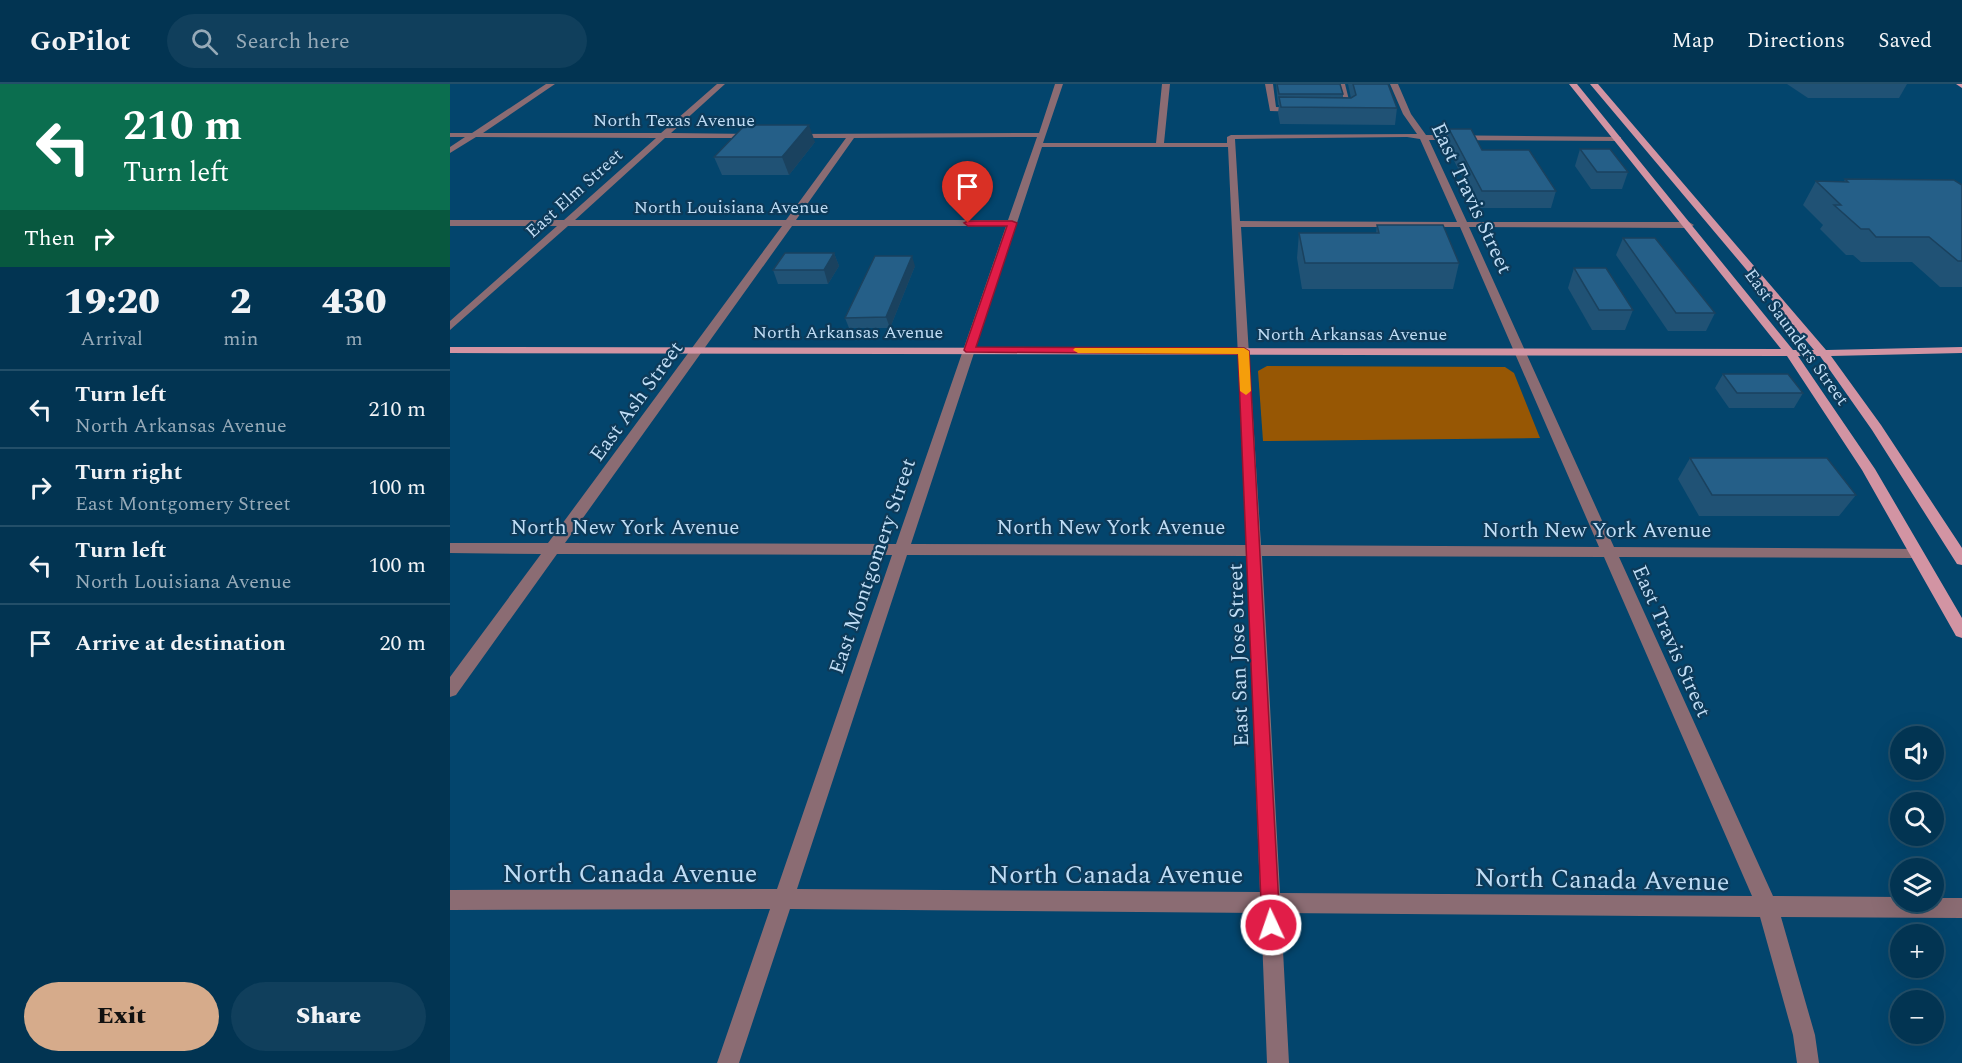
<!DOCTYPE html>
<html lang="en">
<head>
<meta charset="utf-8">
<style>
  :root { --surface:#023452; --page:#103f5c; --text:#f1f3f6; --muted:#96aab8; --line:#234f69; --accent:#d6ab8b }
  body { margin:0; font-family:Spectral,serif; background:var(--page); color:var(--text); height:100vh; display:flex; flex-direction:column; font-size:22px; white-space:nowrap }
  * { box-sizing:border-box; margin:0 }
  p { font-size:20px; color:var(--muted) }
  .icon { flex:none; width:33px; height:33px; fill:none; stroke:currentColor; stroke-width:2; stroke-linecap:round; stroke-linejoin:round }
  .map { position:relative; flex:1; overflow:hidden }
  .side { display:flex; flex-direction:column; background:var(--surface); width:450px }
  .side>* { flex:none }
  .banner { background:#0b6e4f; color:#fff; overflow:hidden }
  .tools { position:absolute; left:1440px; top:642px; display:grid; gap:12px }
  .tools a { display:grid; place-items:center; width:54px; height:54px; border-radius:50%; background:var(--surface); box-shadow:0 6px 24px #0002,0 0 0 2px var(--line); font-size:30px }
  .pin { position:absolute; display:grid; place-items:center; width:51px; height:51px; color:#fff; margin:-62px -26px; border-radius:50% 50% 50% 0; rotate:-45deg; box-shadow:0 0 6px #0007 }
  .pin .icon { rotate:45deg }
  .me { position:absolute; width:66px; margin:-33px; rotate:357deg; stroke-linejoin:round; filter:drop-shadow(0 0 4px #0008) }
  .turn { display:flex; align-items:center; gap:21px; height:126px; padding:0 24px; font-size:27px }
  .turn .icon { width:78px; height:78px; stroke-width:2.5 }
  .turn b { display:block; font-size:42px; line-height:51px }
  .then { display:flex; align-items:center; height:57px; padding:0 24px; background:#0003; gap:12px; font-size:22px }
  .eta { display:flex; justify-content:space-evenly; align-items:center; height:102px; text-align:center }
  .eta b { font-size:36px; font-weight:800; line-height:42px }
  .primary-button { display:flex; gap:12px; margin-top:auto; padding:12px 24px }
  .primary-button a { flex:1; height:69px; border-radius:36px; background:var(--accent); color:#111; font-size:24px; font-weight:800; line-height:69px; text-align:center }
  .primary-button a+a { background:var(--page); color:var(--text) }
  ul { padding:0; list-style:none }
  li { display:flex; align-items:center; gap:18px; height:78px; padding:0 24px; border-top:2px solid var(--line) }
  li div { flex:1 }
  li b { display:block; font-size:22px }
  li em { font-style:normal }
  header { display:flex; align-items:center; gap:36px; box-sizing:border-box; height:84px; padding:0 30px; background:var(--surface); border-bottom:2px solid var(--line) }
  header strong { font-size:28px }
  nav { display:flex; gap:33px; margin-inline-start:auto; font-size:21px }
  .search { width:420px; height:54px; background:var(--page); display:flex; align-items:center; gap:15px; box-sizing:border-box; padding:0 21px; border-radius:33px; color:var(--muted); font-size:22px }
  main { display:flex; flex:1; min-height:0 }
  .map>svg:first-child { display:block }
  .green { fill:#975704 }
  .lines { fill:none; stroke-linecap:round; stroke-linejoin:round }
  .minor { fill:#8b6c73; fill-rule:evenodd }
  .major { fill:#d294a3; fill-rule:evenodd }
  .wall { fill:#205275 }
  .shaded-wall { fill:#1a425f }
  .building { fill:#255f88; stroke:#1a425f; stroke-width:1.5 }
  .route { fill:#e11d48; stroke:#92132f; stroke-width:1.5 }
  .slow { fill:#f59e0b }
  .labels { text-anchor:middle; stroke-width:4.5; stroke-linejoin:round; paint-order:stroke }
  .far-street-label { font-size:18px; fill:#c0ddf5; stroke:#0d3a59 }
  .street-label { font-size:21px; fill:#c0ddf5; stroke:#0d3a59 }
  .near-street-label { font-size:26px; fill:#c0ddf5; stroke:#0d3a59 }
</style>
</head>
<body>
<header>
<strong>GoPilot</strong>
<div class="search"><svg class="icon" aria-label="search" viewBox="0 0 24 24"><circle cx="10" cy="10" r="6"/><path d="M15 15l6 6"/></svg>Search here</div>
<nav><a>Map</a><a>Directions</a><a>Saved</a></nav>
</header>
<main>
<section class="side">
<div class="banner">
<div class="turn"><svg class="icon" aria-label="left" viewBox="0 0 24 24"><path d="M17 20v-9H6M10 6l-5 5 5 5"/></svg><div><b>210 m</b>Turn left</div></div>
<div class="then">Then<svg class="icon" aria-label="right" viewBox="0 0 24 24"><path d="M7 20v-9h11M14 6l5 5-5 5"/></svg></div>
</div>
<div class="eta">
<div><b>19:20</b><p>Arrival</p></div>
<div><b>2</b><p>min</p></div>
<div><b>430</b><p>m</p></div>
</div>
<ul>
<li><svg class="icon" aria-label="left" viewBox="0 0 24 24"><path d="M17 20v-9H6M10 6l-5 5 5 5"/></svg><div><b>Turn left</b><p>North Arkansas Avenue</p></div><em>210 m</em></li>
<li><svg class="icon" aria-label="right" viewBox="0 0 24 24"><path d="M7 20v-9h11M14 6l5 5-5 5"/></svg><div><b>Turn right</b><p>East Montgomery Street</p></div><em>100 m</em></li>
<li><svg class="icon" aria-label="left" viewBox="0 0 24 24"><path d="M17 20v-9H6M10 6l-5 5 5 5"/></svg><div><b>Turn left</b><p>North Louisiana Avenue</p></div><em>100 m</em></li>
<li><svg class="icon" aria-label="arrive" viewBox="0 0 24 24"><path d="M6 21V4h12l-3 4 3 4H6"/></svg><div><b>Arrive at destination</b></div><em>20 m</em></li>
</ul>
<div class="primary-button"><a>Exit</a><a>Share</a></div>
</section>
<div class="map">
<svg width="1512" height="979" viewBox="0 0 1512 979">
  <rect width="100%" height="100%" fill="#03456d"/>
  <polygon class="green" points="817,282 1055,283 1064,289 1090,354 813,357 808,287"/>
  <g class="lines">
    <g class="minor">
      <path d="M96,0H105L33,49H211L267,0H275L221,49L303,50L307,52L303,54H215L125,136H336L396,54H342L338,52L339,50L589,49L605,0H613L593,59H706L712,0H720L714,59H777V53L781,51L967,50L953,30L940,0H948L961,30L976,51L1171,53V57H1168L979,56L1017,138H1239L1244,141L1239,144L1019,143L1164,463L1471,465L1473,469L1466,474L1169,473L1323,812L1450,813V818H1484V814H1512V834L1331,833L1365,951L1369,979H1347L1343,951L1310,833L831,829L839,979H817L811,829L340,825L289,979H267L320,825L0,826V806L327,805L442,471L107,470L6,611L0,613V593L91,470L0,469V459H98L332,142H118L0,246V237L107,142H0V136H114L206,54L26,53L0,69V63L15,53H0V49H22ZM587,53L558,136H346L404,54ZM957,53L970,55L1007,138L790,137L785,55ZM592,63H778L797,461L461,460ZM342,142H556L446,460L115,459ZM791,143H1010L1149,463L811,461ZM457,471L797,472L810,808L347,805ZM812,472L1154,473L1302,812L830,809Z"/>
      <polygon points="815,0 823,0 826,23 849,24 852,28 820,27"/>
      <polygon points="887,0 895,0 902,28 890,26 895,24"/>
    </g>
    <g class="major">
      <polygon points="1119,0 1127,0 1343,266 1364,266 1140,0 1148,0 1376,266 1512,263 1512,269 1381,272 1431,341 1512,464 1512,481 1507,480 1422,346 1370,272 1348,272 1425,385 1512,534 1512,554 1506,552 1412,386 1337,272 0,269 0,263 1331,265"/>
      <polygon points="1506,0 1512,0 1512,4"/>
    </g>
  </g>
  <g class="wall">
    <polygon points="826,0 890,0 893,10 893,13 901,14 898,0 938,0 947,24 945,41 830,40 828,29 829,21 828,21"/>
    <polygon points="1337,0 1457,0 1449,14 1358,14"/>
    <polygon points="999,45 1032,66 1106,107 1101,124 1028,124 996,61"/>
    <polygon points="365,58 339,91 272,91 264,73"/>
    <polygon points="1130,65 1178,88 1172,105 1141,105 1125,82"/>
    <polygon points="1395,95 1512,101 1512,203 1490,203 1462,178 1411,178 1403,171 1396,171 1370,145 1373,141 1353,121 1366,97 1394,98"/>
    <polygon points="927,141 1009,179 1003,205 852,205 847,174 849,149 926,149"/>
    <polygon points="1173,154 1265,229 1256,247 1218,247 1166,171"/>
    <polygon points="384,169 389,182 378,200 328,200 323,186"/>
    <polygon points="465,182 440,244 399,244 395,234"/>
    <polygon points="1124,184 1183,226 1175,246 1142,246 1118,204"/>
    <polygon points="1273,290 1353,309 1344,324 1279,324 1265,304"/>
    <polygon points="1240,374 1406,411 1389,432 1249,432 1228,395"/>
  </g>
  <g class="shaded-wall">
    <polygon points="359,41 365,58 339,91 332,73"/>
    <polygon points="384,169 389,182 378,200 374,186"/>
    <polygon points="462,172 465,182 440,244 436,233"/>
  </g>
  <g class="building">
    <polygon points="827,0 890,0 893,10 829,10"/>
    <polygon points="903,0 938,0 947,24 831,23 829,13 901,14 906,11"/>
    <polygon points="295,41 359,41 332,73 264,73"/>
    <polygon points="999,45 1021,45 1032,66 1079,66 1106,107 1032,107"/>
    <polygon points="1130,65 1160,65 1178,88 1147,88"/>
    <polygon points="1395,95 1504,96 1512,101 1512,177 1508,177 1479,153 1426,153 1419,145 1411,145 1384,121 1391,121 1366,97 1398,98"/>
    <polygon points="927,141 993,141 1009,179 855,179 849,149 929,149"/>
    <polygon points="1173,154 1205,154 1265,229 1226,229"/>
    <polygon points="335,169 384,169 374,186 323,186"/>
    <polygon points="425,172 462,172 436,233 395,234"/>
    <polygon points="1124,184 1156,184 1183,226 1149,226"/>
    <polygon points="1273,290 1338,290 1353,309 1287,309"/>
    <polygon points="1240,374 1377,374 1406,411 1262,411"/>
  </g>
  <polygon class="route" points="562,137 567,139 526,263 794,264 799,267 830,841 828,848 821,851 814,848 812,841 788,270 516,268 514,266 557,142 518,142 514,139 518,137"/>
  <polygon class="slow" points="625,264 794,264 799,267 801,307 796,311 790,307 788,270 628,269 623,266"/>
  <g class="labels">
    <g class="far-street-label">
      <text x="224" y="42">North Texas Avenue</text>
      <text transform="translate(124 109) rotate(-42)" y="6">East Elm Street</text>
      <text x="281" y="129">North Louisiana Avenue</text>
      <text x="398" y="254">North Arkansas Avenue</text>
      <text x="902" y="256">North Arkansas Avenue</text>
      <text transform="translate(1347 253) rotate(54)" y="6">East Saunders Street</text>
    </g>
    <g class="street-label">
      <text transform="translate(1022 114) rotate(65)" y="7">East Travis Street</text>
      <text transform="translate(186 317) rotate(-54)" y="7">East Ash Street</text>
      <text x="175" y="450">North New York Avenue</text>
      <text x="661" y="450">North New York Avenue</text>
      <text x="1147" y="453">North New York Avenue</text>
      <text transform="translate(422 482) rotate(-71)" y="7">East Montgomery Street</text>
      <text transform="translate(1222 557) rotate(66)" y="7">East Travis Street</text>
      <text transform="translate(788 571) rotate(-92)" y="7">East San Jose Street</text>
    </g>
    <g class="near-street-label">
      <text x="180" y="798">North Canada Avenue</text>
      <text x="666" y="799">North Canada Avenue</text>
      <text transform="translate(1152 795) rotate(1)" y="9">North Canada Avenue</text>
    </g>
  </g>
</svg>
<div class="tools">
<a><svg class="icon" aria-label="sound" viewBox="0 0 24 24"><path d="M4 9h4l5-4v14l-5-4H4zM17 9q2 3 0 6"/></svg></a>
<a><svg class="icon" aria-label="search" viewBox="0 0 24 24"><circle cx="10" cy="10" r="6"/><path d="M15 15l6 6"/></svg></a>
<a><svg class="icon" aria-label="layers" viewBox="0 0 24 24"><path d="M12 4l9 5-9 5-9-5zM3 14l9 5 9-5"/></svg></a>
<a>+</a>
<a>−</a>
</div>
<div class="pin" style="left:518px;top:139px;background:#d93025"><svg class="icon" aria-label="arrive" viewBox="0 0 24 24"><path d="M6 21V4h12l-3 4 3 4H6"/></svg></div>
<svg class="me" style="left:821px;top:841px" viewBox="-20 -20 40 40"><circle r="17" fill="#e11d48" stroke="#fff" stroke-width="3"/><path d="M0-11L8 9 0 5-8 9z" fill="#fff"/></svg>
</div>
</main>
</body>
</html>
